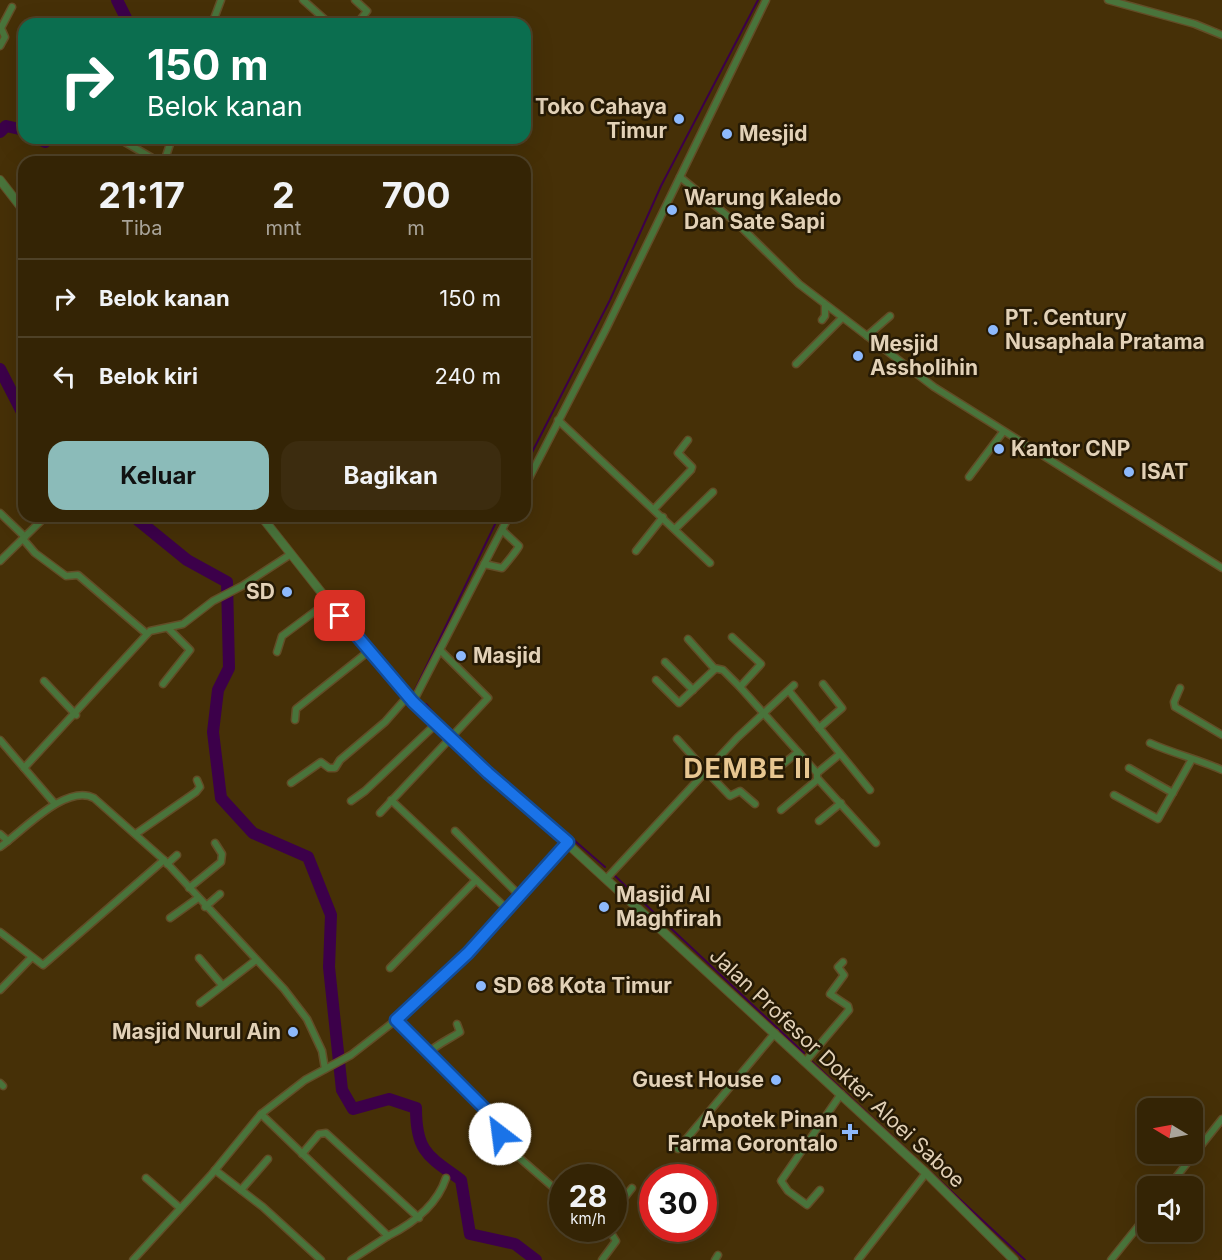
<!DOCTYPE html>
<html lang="id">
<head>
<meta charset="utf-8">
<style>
  :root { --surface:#342405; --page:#3c2c0f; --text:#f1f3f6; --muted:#a9a49a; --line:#4e4127; --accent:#8bbbb9 }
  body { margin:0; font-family:Inter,sans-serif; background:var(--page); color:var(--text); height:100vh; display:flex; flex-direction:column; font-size:22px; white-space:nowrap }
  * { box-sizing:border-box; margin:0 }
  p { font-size:20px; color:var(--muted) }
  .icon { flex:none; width:33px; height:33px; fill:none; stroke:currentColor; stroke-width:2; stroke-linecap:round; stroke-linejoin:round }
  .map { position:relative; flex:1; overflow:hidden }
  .side { position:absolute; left:18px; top:156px; width:513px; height:366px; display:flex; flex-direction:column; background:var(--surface); border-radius:18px; box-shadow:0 6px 24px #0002,0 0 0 2px var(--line) }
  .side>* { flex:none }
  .top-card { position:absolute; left:18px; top:18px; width:513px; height:126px; border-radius:18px; box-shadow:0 6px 24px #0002,0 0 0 2px var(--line); background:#0b6e4f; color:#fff; overflow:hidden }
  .needle { width:39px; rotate:280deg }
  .tools { position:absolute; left:1137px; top:1098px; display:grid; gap:12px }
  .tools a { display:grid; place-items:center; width:66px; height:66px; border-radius:12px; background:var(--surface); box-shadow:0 6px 24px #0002,0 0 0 2px var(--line); font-size:30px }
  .speed { position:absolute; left:549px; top:1164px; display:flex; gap:12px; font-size:30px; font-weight:700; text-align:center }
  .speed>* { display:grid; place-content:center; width:78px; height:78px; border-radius:50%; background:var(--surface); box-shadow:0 6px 24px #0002,0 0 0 2px var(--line); line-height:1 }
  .speed small { font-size:15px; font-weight:400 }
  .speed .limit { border:9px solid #d22; background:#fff; color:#111 }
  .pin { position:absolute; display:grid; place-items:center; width:51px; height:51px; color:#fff; margin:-26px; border-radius:12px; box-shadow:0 3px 9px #0006 }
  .me { position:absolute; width:66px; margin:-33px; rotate:330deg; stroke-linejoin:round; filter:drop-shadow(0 0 4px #0008) }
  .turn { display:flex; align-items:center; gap:21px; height:126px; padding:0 30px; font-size:27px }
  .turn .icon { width:78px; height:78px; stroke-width:2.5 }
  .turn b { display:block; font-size:42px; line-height:51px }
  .eta { display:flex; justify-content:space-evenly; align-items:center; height:102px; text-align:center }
  .eta b { font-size:36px; font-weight:700; line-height:42px }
  .action { display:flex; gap:12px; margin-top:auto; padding:12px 30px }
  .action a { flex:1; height:69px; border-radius:18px; background:var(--accent); color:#111; font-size:24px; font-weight:700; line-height:69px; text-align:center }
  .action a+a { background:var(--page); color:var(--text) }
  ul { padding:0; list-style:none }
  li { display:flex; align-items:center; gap:18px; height:78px; padding:0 30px; border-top:2px solid var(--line) }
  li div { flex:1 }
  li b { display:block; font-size:22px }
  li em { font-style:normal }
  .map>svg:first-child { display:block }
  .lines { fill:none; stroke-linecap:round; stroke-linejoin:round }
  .stream { stroke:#3c004a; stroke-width:2 }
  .river { stroke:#3c004a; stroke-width:12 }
  .minor-casing { stroke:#624d27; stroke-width:9 }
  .tertiary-casing { stroke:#624d27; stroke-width:10 }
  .minor { stroke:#49743b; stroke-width:6 }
  .tertiary { stroke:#49743b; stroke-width:8 }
  .route-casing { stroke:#114b97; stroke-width:15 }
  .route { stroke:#1a73e8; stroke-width:10 }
  .poi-dot { fill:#8db9fc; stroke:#261a05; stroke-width:2 }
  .labels { text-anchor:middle; stroke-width:5; stroke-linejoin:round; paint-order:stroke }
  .poi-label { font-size:21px; font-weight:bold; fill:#e2d1b7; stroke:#261a05; text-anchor:start }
  .street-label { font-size:21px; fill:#e2d1b7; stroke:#261a05 }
  .district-label { font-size:27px; font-weight:bold; letter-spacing:1.5px; fill:#e7c691; stroke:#261a05 }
</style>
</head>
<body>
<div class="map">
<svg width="1222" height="1260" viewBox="0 0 1222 1260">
  <rect width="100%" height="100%" fill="#463007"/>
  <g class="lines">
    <g class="stream">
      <polyline points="525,466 610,300 661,186 758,0"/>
      <polyline points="415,690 499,516"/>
      <polyline points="426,704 443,725"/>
      <polyline points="485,763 605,867"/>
      <polyline points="614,875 804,1053"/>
      <polyline points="809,1059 1025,1260"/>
    </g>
    <g class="river">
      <polyline points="117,0 129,24"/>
      <polyline points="0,132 6,126 24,130"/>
      <polyline points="37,138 45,142 49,138"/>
      <polyline points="0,369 24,416"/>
      <path d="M133,516L187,560L227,582L229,668L218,690L213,732L221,798L253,833L308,857L331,915L329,967L342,1090L353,1109L389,1099L416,1108C416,1152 428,1156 461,1180L470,1234L515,1244L536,1260"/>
    </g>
    <g class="minor-casing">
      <g id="minor">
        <polyline points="303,0 330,24"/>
        <polyline points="355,0 367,11 357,24"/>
        <polyline points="1108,0 1195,24 1222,35"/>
        <polyline points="212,24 221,0"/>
        <polyline points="0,46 5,37 1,28 12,7"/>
        <polyline points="123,141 159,162"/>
        <polyline points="164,162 172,138"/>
        <polyline points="680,177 739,225 799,284 934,387 1222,568"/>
        <polyline points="822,320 825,316 825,305"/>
        <polyline points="867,336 890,316"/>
        <polyline points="796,364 842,318"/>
        <polyline points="558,420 710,563"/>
        <polyline points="969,477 1003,432"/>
        <polyline points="525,486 606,329 766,0"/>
        <polyline points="655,508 691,470 692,467 678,453 688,440"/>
        <polyline points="0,513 25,537"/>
        <polyline points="675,529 713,492"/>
        <polyline points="23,539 35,553 66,576 78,575 147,634"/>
        <polyline points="636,551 663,517"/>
        <polyline points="0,561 46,516"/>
        <path d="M484,564L502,568C505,565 518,549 519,546L502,530"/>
        <polyline points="331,624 340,616"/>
        <polyline points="732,637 761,664 740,687"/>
        <polyline points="688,639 714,668 723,670 740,687 817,773 817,780 781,810"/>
        <polyline points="277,652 282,636 329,601"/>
        <polyline points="665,662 693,690"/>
        <polyline points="656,680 679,703 715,669"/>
        <polyline points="44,681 76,715"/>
        <polyline points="163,684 190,650 168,628"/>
        <polyline points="1180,688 1174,702 1175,707 1222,735"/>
        <polyline points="789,691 870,790"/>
        <polyline points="413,702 509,516"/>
        <polyline points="295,720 296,709 369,651"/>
        <polyline points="819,728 842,708 823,684"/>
        <polyline points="677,739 706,771"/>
        <polyline points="0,740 55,804"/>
        <path d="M1150,743C1174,754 1198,759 1222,770"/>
        <polyline points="24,768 150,631 183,624 213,601 242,586 291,554"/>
        <polyline points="1129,768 1173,793"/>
        <polyline points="707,772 730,796 740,791 755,804"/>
        <polyline points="817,773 840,754"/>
        <polyline points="771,774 798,752"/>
        <polyline points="818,779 876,843"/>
        <polyline points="291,783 321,762 329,768 335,768 340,760 385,722 408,696"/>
        <polyline points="1114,795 1158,819 1192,759"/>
        <polyline points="391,800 507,909"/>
        <polyline points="351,801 365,791 436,724"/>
        <polyline points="380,813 488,698 440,650"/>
        <polyline points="819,821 841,803"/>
        <polyline points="455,831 520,896"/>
        <polyline points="137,833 196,792 200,787 197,780"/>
        <polyline points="0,834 8,841"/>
        <path d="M0,847C23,831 66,783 94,798L164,860L284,989L307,1019L322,1051L325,1069"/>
        <polyline points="167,864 177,855"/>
        <polyline points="607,878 737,738 794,685"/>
        <polyline points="189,888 221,862 222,854 215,843"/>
        <polyline points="205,907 220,894"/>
        <polyline points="170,918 198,898"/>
        <polyline points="0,932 43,965 164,860"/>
        <polyline points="199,958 222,985"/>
        <polyline points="390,968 476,880"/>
        <polyline points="0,990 31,958"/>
        <polyline points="200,1003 256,960"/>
        <polyline points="396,1020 491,1115 507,1147 562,1195"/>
        <path d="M428,1053C439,1043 448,1040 460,1032L457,1024"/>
        <polyline points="805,1062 849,1010 848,1006 830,994 844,975 838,967 843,962"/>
        <polyline points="0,1083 3,1086"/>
        <path d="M261,1114L388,1236C412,1224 437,1205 446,1178"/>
        <polyline points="678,1149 775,1033"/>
        <polyline points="302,1154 319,1134 326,1133 419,1218"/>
        <polyline points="215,1170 263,1207 321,1260"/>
        <polyline points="146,1178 180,1208"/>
        <polyline points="1169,1186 1222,1119"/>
        <polyline points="241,1190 268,1159"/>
        <polyline points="820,1190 807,1205 788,1191 781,1181 841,1094"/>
        <polyline points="614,1211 632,1188"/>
        <polyline points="133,1260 211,1175 261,1114 305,1080 351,1055 396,1020 468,953 568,842"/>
        <polyline points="351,1260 388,1236"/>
        <polyline points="602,1260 616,1241 608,1228"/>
        <polyline points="715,1260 718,1255"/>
        <polyline points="858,1260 926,1173"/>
        <polyline points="1111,1260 1148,1214"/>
      </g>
    </g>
    <g class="tertiary-casing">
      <g id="tertiary">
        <polyline points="0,180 24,211"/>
        <polyline points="261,516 340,616 413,702 926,1173 1014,1260"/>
      </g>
    </g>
    <use href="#minor" class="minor"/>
    <use href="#tertiary" class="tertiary"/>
  </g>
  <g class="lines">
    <g class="route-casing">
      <polyline id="route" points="340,616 413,702 488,773 568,842 468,953 396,1020 491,1115 496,1122 500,1134"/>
    </g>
    <use href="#route" class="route"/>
  </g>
  <g class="poi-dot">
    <circle cx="679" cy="119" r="6"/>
    <circle cx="727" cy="134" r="6"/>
    <circle cx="672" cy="210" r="6"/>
    <circle cx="993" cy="330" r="6"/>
    <circle cx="858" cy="356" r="6"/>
    <circle cx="999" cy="449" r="6"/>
    <circle cx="1129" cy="472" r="6"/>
    <circle cx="287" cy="592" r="6"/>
    <circle cx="461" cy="656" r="6"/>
    <circle cx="604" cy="907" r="6"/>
    <circle cx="481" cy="986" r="6"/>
    <circle cx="293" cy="1032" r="6"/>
    <circle cx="776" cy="1080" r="6"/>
    <path d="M847 1123h6v6h6v6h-6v6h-6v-6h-6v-6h6z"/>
  </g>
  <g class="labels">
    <g class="poi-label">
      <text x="667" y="114" text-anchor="end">Toko Cahaya<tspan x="667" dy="24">Timur</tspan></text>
      <text x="739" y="141">Mesjid</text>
      <text x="684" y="205">Warung Kaledo<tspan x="684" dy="24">Dan Sate Sapi</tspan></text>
      <text x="1005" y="325">PT. Century<tspan x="1005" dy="24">Nusaphala Pratama</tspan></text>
      <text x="870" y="351">Mesjid<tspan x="870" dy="24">Assholihin</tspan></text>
      <text x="1011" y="456">Kantor CNP</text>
      <text x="1141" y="479">ISAT</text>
      <text x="275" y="599" text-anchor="end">SD</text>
      <text x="473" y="663">Masjid</text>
      <text x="616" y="902">Masjid Al<tspan x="616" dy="24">Maghfirah</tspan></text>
      <text x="493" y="993">SD 68 Kota Timur</text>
      <text x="281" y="1039" text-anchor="end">Masjid Nurul Ain</text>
      <text x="764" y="1087" text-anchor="end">Guest House</text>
      <text x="838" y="1127" text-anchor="end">Apotek Pinan<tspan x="838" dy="24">Farma Gorontalo</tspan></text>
    </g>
    <g class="street-label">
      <text transform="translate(837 1068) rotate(43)" y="7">Jalan Profesor Dokter Aloei Saboe</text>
    </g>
    <g class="district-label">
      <text x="748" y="778">DEMBE II</text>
    </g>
  </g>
</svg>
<div class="tools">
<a><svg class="needle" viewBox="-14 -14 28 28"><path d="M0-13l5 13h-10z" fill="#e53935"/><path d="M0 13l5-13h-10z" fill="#a9a49a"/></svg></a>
<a><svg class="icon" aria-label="sound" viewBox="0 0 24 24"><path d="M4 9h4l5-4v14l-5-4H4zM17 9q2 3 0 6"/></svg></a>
</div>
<div class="speed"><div>28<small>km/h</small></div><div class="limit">30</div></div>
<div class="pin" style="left:340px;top:616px;background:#d93025"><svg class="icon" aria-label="arrive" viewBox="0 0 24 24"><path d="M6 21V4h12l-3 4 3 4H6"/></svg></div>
<svg class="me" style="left:500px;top:1134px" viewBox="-20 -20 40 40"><circle r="19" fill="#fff"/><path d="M0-13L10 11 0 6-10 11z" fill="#1a73e8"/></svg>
<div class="top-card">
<div class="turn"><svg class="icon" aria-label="right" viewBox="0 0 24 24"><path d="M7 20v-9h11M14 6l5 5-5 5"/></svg><div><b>150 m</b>Belok kanan</div></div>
</div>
<section class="side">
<div class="eta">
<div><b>21:17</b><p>Tiba</p></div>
<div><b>2</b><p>mnt</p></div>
<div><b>700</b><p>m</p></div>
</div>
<ul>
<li><svg class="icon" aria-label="right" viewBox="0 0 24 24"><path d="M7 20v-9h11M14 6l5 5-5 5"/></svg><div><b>Belok kanan</b></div><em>150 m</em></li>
<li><svg class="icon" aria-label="left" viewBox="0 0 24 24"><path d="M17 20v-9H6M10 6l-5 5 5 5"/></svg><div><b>Belok kiri</b></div><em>240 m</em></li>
</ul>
<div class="action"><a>Keluar</a><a>Bagikan</a></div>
</section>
</div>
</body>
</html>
